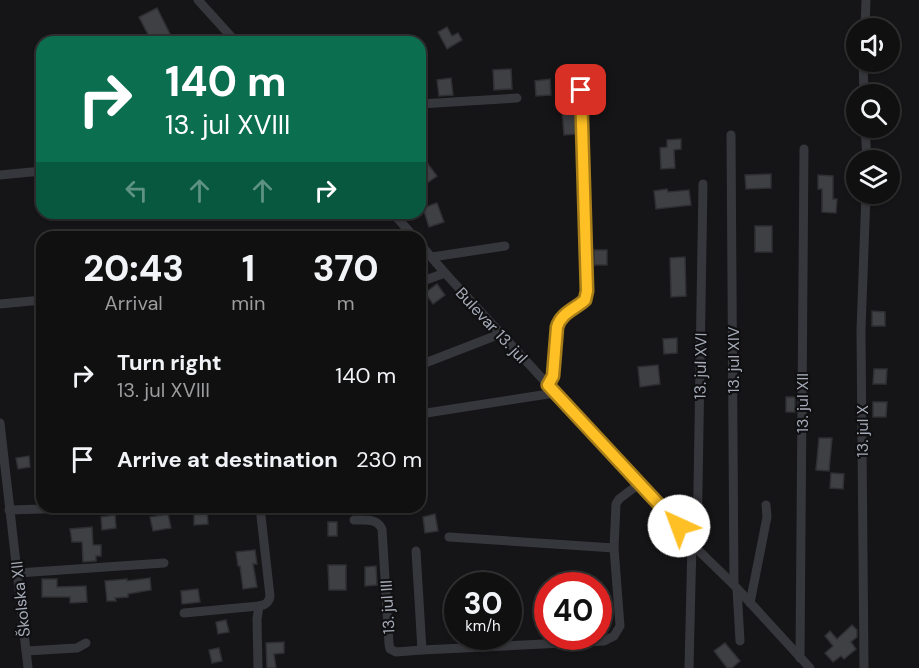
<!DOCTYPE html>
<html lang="en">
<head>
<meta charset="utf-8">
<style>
  :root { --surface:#101011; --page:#1e1e1f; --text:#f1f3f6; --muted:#9c9d9f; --line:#303031 }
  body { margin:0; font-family:"DM Sans",sans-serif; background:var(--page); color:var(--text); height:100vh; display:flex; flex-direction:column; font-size:22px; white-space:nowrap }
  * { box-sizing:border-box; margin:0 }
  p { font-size:20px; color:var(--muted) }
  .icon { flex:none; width:33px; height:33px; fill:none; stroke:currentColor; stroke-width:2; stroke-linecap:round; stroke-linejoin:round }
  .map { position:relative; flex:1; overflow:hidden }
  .details { position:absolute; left:36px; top:231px; width:390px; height:282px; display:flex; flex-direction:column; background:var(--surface); border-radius:18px; box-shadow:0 2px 4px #0004,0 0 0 2px var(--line) }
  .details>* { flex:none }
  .guide { position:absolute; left:36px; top:36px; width:390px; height:183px; border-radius:18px; box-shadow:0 2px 4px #0004,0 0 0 2px var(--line); background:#0b6e4f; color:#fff; overflow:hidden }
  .fabs { position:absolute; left:846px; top:18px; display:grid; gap:12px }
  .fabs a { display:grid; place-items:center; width:54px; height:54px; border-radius:50%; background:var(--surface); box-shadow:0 2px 4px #0004,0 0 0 2px var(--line); font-size:30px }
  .speed { position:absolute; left:444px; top:572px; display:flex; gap:12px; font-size:30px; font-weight:700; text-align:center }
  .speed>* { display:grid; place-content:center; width:78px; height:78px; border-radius:50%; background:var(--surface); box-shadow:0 2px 4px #0004,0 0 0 2px var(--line); line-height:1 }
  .speed small { font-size:15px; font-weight:400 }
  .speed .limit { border:9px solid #d22; background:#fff; color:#111 }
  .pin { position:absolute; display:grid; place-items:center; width:51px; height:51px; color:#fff; margin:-26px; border-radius:12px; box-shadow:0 3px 9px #0006 }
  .me { position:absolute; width:66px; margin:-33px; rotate:317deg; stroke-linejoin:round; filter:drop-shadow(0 0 4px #0008) }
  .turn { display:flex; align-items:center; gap:21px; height:126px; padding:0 30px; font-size:27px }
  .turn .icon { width:78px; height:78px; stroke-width:2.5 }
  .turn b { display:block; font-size:42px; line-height:51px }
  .lanes { display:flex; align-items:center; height:57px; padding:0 30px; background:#0003; justify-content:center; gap:30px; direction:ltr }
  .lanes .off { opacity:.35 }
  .eta { display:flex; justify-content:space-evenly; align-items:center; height:102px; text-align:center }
  .eta b { font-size:36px; font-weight:800; line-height:42px }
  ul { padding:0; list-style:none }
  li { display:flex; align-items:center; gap:18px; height:84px; padding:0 30px }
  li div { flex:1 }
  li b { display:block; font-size:22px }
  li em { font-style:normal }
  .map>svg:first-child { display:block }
  .building { fill:#3f4044; stroke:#2f2f33; stroke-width:1.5 }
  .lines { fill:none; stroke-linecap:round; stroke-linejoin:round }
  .minor { stroke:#36363d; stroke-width:9 }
  .route-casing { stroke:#a67d18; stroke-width:15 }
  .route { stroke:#ffc025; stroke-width:10 }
  .labels { text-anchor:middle; stroke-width:4.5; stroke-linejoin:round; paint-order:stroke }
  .street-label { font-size:16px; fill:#a6abb8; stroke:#101012 }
</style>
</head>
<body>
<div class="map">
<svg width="919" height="668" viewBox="0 0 919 668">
  <rect width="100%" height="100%" fill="#151517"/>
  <g class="building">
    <polygon points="157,8 171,36 158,42 152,42 139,17"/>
    <polygon points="447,27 452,36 458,33 462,40 447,49 438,32"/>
    <polygon points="511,69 512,89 494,90 493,70"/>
    <polygon points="451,78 453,95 439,96 437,80"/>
    <polygon points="550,79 551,95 536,96 535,81"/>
    <polygon points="575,109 576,134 564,135 562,110"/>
    <polygon points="681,139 681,149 674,150 675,168 661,169 660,148 667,147 667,140"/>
    <polygon points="425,160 437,176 427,183 420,174 420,163"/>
    <polygon points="771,174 771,188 746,189 745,175"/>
    <polygon points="818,175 833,176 833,199 837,199 836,213 822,212 822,189 818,189"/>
    <polygon points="667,189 668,192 689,190 691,205 656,209 654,191"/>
    <polygon points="437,203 444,222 429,227 423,208"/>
    <rect x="755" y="226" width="17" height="26"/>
    <rect x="594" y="250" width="13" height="15"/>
    <polygon points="685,257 686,296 671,297 670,258"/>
    <polygon points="437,284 445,295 433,304 425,293"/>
    <polygon points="872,311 885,312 885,326 872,326"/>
    <polygon points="677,338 677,353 664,354 663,339"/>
    <polygon points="658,365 660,384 640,387 638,367"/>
    <polygon points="874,369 887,369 886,384 873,384"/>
    <rect x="786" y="397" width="9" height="15"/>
    <polygon points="873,402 887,402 886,417 873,417"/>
    <polygon points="819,438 832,438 829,471 816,470"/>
    <polygon points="29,456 30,467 18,469 16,458"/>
    <polygon points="831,473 844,474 843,489 830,488"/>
    <polygon points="194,510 207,510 208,524 194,525"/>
    <polygon points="168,514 171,528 153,531 150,517"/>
    <polygon points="435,514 438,531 425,533 423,517"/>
    <polygon points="115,515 116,528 102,530 101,517"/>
    <rect x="328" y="522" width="9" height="14"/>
    <polygon points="92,527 93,545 101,545 101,556 96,556 96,561 83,562 82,542 72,542 70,529"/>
    <polygon points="255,550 257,564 253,564 257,587 243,589 240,566 238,566 236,552"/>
    <polygon points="328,565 346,565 346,590 329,590"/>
    <polygon points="376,566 377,585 365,586 365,567"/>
    <polygon points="150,578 151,590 128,594 128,597 115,598 116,601 107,601 105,581 127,579 127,581"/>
    <polygon points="42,579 57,579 57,587 86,586 87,602 70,603 70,597 42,597"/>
    <polygon points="198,589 200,602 182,604 181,591"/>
    <polygon points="226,620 229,632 218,634 216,622"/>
    <polygon points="852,625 857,630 857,637 851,642 856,649 844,659 841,656 833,662 825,653 833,646 825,636 830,631 837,639"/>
    <polygon points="284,642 284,653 274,654 276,668 267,668 266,643"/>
    <polygon points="725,643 740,661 732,668 727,668 714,651"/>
    <polygon points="219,648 222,661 212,663 209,650"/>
  </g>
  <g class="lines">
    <g class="minor">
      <polyline points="198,0 236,42"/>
      <polyline points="865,28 866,0"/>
      <polyline points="863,62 864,94"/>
      <polyline points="420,104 517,98"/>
      <polyline points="865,128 867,160"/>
      <polyline points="731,135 734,585"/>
      <polyline points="0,175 42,171"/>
      <polyline points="393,213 414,237"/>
      <polyline points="420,244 445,273 692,541 697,549 734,585 810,668"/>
      <polyline points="432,257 505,246"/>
      <polyline points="420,282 445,273"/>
      <polyline points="0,304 42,300"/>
      <polyline points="420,365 500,334"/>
      <path d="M548,385L553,376L557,327C561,313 575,309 585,300L587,291L581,90"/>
      <polyline points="420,414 555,393"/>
      <polyline points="0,423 28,668"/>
      <polyline points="9,510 108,507"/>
      <path d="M354,520C365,520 377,518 382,529L389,644L390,649L396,652L422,650L604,641L614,636L620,626L614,548L616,504L619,499L639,484"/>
      <polyline points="449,537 614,548"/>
      <polyline points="697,549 703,184"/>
      <polyline points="416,551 422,650"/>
      <polyline points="18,573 164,563"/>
      <polyline points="737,589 740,641"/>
      <polyline points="750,603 767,517 766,505"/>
      <path d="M184,613L259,606C265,605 269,603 270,596L260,507"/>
      <polyline points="26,651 77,648 86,643"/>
      <polyline points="800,658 804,149"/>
      <polyline points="258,668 257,619 259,606"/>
      <polyline points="689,668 692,541"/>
      <polyline points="864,668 861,330 866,194"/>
    </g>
  </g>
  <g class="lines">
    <g class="route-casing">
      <path id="route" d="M581,90L587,291L585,300C575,309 561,313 557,327L553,376L548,385L679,526"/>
    </g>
    <use href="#route" class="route"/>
  </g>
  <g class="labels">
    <g class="street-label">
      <text transform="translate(492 325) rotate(47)" y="6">Bulevar 13. jul</text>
      <text transform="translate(733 360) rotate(-90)" y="6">13. jul XIV</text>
      <text transform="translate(700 366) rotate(-89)" y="6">13. jul XVI</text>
      <text transform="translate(802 403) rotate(-90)" y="6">13. jul XII</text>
      <text transform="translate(862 431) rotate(-90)" y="6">13. jul X</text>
      <text transform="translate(20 599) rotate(-96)" y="6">Školska XII</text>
      <text transform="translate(387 607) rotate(-93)" y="6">13. jul III</text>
    </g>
  </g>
</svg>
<div class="fabs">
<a><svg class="icon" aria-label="sound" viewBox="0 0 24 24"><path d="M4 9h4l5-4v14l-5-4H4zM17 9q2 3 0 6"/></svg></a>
<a><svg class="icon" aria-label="search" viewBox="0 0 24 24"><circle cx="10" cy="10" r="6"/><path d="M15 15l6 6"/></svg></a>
<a><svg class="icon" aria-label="layers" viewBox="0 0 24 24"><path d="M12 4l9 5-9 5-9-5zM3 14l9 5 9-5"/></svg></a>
</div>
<div class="speed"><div>30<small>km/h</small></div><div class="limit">40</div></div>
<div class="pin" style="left:581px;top:90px;background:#d93025"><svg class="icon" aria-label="arrive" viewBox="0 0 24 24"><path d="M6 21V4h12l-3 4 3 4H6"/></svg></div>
<svg class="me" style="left:679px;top:526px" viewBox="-20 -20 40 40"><circle r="19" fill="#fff"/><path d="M0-13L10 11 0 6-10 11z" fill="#ffc025"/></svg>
<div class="guide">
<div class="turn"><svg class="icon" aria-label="right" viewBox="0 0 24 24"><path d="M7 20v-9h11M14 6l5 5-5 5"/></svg><div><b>140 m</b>13. jul XVIII</div></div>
<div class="lanes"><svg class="icon off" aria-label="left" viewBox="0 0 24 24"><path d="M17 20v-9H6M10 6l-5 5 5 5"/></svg><svg class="icon off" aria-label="ahead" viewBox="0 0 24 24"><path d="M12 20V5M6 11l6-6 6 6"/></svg><svg class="icon off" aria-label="ahead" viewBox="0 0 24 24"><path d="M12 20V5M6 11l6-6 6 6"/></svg><svg class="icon" aria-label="right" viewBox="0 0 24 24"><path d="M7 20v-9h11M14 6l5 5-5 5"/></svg></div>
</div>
<section class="details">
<div class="eta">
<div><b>20:43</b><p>Arrival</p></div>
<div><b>1</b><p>min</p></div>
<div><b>370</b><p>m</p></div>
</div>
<ul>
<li><svg class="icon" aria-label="right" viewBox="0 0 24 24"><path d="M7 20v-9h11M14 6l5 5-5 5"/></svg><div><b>Turn right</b><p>13. jul XVIII</p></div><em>140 m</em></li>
<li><svg class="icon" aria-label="arrive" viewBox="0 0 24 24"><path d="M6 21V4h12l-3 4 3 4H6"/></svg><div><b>Arrive at destination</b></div><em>230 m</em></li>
</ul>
</section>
</div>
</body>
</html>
